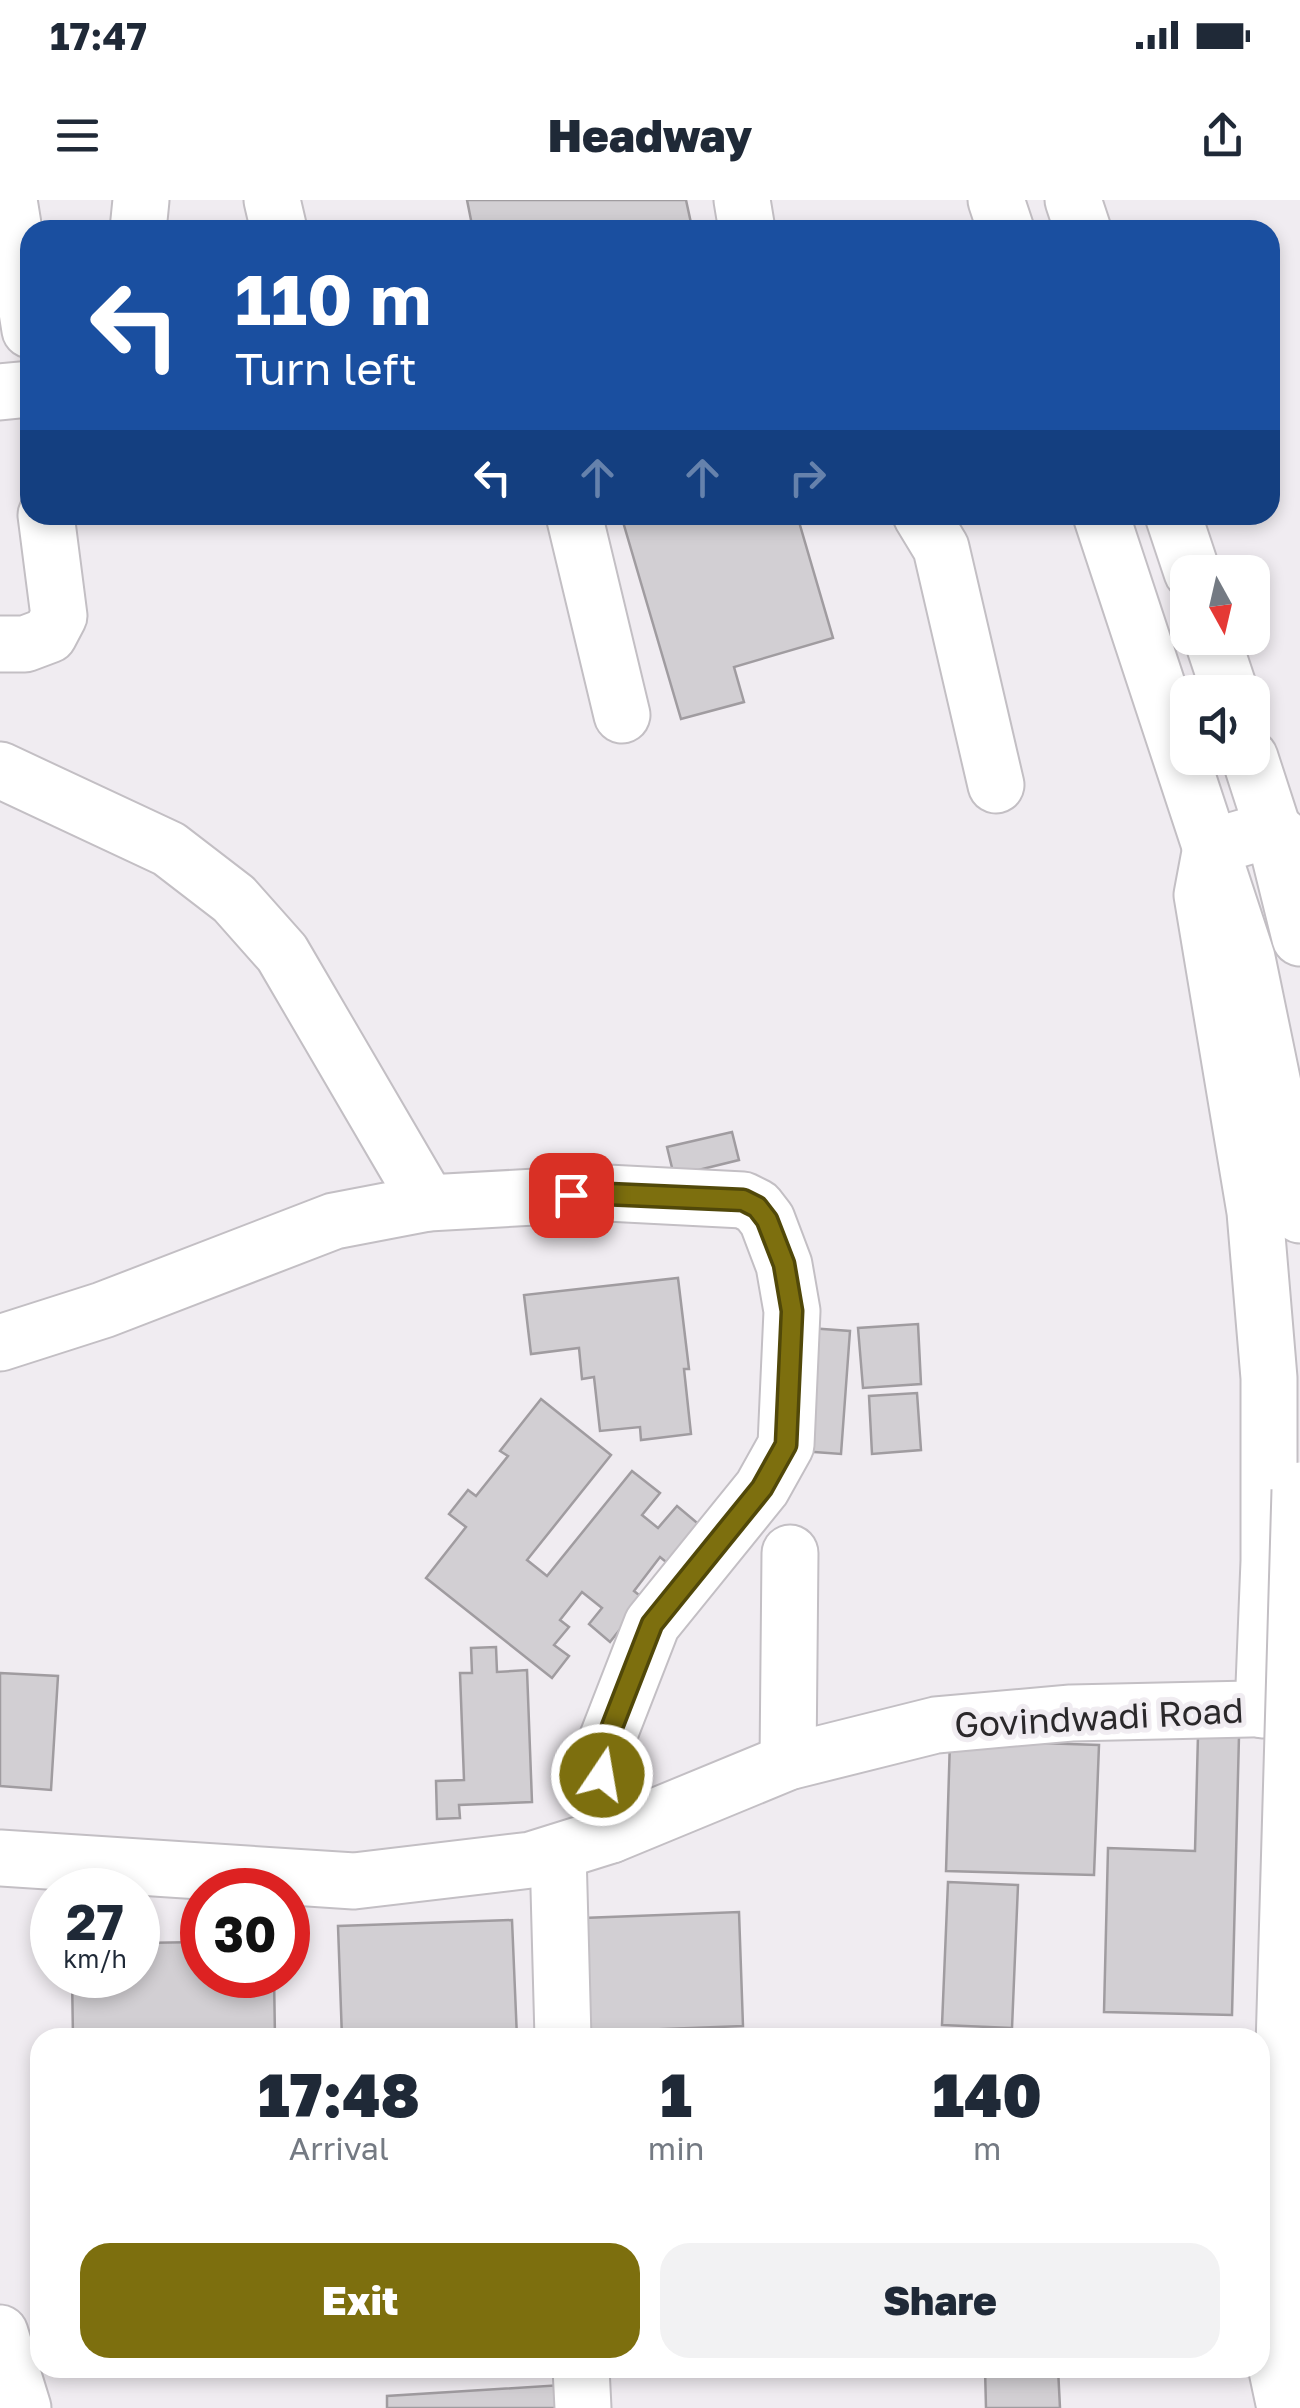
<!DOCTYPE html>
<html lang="en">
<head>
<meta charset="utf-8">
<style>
  :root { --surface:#fff; --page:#f2f2f3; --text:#1f2937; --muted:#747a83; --accent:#7d6f0e }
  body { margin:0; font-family:"Golos Text",sans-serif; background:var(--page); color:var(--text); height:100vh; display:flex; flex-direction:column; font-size:38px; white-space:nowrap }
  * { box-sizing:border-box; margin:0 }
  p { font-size:32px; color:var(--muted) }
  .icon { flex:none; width:55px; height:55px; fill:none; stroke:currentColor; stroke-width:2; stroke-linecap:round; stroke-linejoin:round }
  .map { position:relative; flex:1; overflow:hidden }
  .side { position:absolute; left:30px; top:1828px; width:1240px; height:350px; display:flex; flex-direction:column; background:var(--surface); border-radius:30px; box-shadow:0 5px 15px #0003 }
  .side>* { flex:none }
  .banner { position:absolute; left:20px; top:20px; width:1260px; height:305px; border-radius:30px; box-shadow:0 5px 15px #0003; background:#1a4fa0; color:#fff; overflow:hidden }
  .needle { width:65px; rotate:172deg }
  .buttons { position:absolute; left:1170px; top:355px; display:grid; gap:20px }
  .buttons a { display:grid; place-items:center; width:100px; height:100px; border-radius:20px; background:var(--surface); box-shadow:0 5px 15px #0003; font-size:50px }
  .speed { position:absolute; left:30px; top:1668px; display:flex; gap:20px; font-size:50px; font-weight:700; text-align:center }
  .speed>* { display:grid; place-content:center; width:130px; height:130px; border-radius:50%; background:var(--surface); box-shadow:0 5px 15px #0003; line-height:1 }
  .speed small { font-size:25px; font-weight:400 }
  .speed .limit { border:15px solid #d22; background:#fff; color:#111 }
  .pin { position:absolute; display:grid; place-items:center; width:85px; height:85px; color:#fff; margin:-42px; border-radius:20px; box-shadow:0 5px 15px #0006 }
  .me { position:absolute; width:110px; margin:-55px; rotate:12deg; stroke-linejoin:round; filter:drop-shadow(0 0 8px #0008) }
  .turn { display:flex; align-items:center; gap:35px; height:210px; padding:0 50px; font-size:45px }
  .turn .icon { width:130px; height:130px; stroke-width:2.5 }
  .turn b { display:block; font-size:70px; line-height:85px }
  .lanes { display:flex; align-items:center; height:95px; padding:0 50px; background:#0003; justify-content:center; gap:50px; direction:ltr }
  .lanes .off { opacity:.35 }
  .eta { display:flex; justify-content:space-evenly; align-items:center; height:170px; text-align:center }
  .eta b { font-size:60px; font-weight:800; line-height:70px }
  .button { display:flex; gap:20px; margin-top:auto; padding:20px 50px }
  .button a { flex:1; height:115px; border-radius:30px; background:var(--accent); color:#fff; font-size:40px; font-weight:800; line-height:115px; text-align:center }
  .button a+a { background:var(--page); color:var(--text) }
  .status { display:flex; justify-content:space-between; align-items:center; height:70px; padding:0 50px; background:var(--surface); direction:ltr }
  .status svg { height:28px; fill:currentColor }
  header { display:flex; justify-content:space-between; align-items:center; height:130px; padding:0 50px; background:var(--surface); font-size:45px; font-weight:800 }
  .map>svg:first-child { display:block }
  .building { fill:#d2cfd3; stroke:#a09ca0; stroke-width:2.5 }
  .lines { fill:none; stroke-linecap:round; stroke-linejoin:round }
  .minor-casing { stroke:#c3bfc4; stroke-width:59 }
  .major-casing { stroke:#c3bfc4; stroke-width:59 }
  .minor { stroke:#fff; stroke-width:55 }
  .major { stroke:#fff; stroke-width:55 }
  .major-bridge-casing { stroke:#c3bfc4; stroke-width:59; stroke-linecap:butt }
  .major-bridge { stroke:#fff; stroke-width:55 }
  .route-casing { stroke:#514809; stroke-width:25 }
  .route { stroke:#7d6f0e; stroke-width:18 }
  .labels { text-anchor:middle; stroke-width:10; stroke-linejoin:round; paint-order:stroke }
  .street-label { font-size:35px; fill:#2a282a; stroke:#f0ecf1 }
</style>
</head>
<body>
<div class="status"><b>17:47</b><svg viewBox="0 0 49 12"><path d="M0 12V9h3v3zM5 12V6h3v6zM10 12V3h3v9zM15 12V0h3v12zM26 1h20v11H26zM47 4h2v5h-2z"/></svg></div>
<header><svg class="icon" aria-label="menu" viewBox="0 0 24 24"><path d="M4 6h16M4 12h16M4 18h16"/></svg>Headway<svg class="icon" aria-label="share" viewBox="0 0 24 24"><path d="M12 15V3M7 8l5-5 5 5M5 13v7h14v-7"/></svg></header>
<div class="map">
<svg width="1300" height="2208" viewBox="0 0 1300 2208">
  <rect width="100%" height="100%" fill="#f0ecf1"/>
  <g class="building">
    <polygon points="467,0 686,0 691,23 658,30 473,30"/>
    <polygon points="621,315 797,315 833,438 734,467 744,502 681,519"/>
    <polygon points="732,932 739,960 674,976 667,947"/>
    <polygon points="678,1078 689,1169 684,1169 691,1234 641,1240 640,1227 600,1231 594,1177 582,1179 579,1148 531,1154 524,1095"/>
    <polygon points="918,1124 921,1184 863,1188 858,1128"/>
    <polygon points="809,1128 850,1131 841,1254 801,1251"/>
    <polygon points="917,1193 921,1250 872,1254 869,1196"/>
    <polygon points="541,1199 611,1255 527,1360 547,1376 632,1271 660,1293 642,1315 658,1328 677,1306 702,1327 671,1366 660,1357 634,1391 644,1399 610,1442 589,1424 602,1408 582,1392 560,1420 569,1427 554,1445 569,1456 552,1478 426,1378 466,1327 449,1314 468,1290 476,1296 508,1256 500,1251"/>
    <polygon points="496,1447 497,1472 527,1470 532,1602 459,1605 460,1618 437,1619 436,1581 464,1580 460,1473 472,1473 471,1448"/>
    <polygon points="0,1473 58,1476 51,1590 0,1586"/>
    <polygon points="1198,1535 1239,1536 1232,1815 1104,1812 1108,1648 1195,1651"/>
    <polygon points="950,1540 1099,1545 1094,1675 946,1671"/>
    <polygon points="948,1682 1018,1685 1012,1828 942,1825"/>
    <polygon points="739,1712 743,1826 587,1832 583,1718"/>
    <polygon points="512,1720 517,1838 342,1838 338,1726"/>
    <polygon points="202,1742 202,1775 274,1775 275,1838 73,1838 72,1775 138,1775 138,1743"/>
    <polygon points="442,2168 566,2168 566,2169 443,2176"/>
    <polygon points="985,2168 1058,2168 1060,2208 986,2208"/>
    <polygon points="562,2185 563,2208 387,2208 387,2196"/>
  </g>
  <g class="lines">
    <g class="minor-casing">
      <g id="minor">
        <polyline points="9,0 30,130"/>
        <polyline points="272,0 279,30"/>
        <polyline points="742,0 747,30"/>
        <polyline points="138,30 141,0"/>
        <polyline points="0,192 30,189"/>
        <polyline points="574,315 622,515"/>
        <polyline points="921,315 941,348 996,585"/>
        <polyline points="0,444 25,444 49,435 59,416 46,315"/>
        <polyline points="0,570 169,649 234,699 282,753 428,1003 334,1021 103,1110 0,1143"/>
        <polyline points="428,1003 607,993 743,1000 757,1007 767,1020 784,1065 792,1111 786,1245 762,1288 652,1424 603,1550 601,1600 611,1635"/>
        <polyline points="1263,1510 1269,1361 1269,1178 1255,1012 1202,695 1211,647 1273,629 1300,652"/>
        <polyline points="788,1562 790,1353"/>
        <polyline points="558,1652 563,1838"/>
        <polyline points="0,1658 354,1681 531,1660 611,1635 788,1562 936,1525 1071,1513 1300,1508"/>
        <polyline points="0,2133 23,2208"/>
        <polyline points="581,2168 583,2208"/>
      </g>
    </g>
    <g class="major-casing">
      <g id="major">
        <polyline points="996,0 1006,30"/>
        <polyline points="1073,0 1083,30"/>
        <polyline points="1101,315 1247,758 1300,1015"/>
        <polyline points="1173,315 1192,372"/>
        <polyline points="1212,438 1230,492"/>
        <polyline points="1250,558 1273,629 1300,738"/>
      </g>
    </g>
    <use href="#minor" class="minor"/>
    <use href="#major" class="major"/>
    <g class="major-bridge-casing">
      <polyline id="major-bridge" points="1285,2208 1275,2161 1300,1290"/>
    </g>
    <use href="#major-bridge" class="major-bridge"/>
  </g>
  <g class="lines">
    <g class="route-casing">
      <polyline id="route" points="571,995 607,994 743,1000 757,1007 767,1020 784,1064 792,1111 786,1245 762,1288 652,1424 603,1550 602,1575"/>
    </g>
    <use href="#route" class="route"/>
  </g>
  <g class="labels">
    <g class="street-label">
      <text transform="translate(1099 1518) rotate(-3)" y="12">Govindwadi Road</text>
    </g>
  </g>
</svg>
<div class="buttons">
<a><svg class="needle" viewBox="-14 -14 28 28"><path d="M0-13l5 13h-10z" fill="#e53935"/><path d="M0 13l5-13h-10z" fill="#747a83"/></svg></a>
<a><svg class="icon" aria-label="sound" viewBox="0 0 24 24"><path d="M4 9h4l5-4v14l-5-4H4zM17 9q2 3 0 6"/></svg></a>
</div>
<div class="speed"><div>27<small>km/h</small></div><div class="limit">30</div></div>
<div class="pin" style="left:571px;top:995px;background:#d93025"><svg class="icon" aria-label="arrive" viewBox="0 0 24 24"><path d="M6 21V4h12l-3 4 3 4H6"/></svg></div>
<svg class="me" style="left:602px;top:1575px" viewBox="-20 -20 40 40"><circle r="17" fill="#7d6f0e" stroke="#fff" stroke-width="3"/><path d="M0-11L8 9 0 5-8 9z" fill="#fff"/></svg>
<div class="banner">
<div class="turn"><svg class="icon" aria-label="left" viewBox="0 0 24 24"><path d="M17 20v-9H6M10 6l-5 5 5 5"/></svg><div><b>110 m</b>Turn left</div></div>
<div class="lanes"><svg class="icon" aria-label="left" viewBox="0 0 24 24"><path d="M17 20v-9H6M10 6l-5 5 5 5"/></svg><svg class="icon off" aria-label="ahead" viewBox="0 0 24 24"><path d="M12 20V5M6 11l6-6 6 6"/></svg><svg class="icon off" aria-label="ahead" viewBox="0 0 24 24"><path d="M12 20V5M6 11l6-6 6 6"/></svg><svg class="icon off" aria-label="right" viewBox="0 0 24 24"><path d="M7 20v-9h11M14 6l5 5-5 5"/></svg></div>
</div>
<section class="side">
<div class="eta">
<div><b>17:48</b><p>Arrival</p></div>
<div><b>1</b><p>min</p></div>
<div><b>140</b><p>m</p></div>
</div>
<div class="button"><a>Exit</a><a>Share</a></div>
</section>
</div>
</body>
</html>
